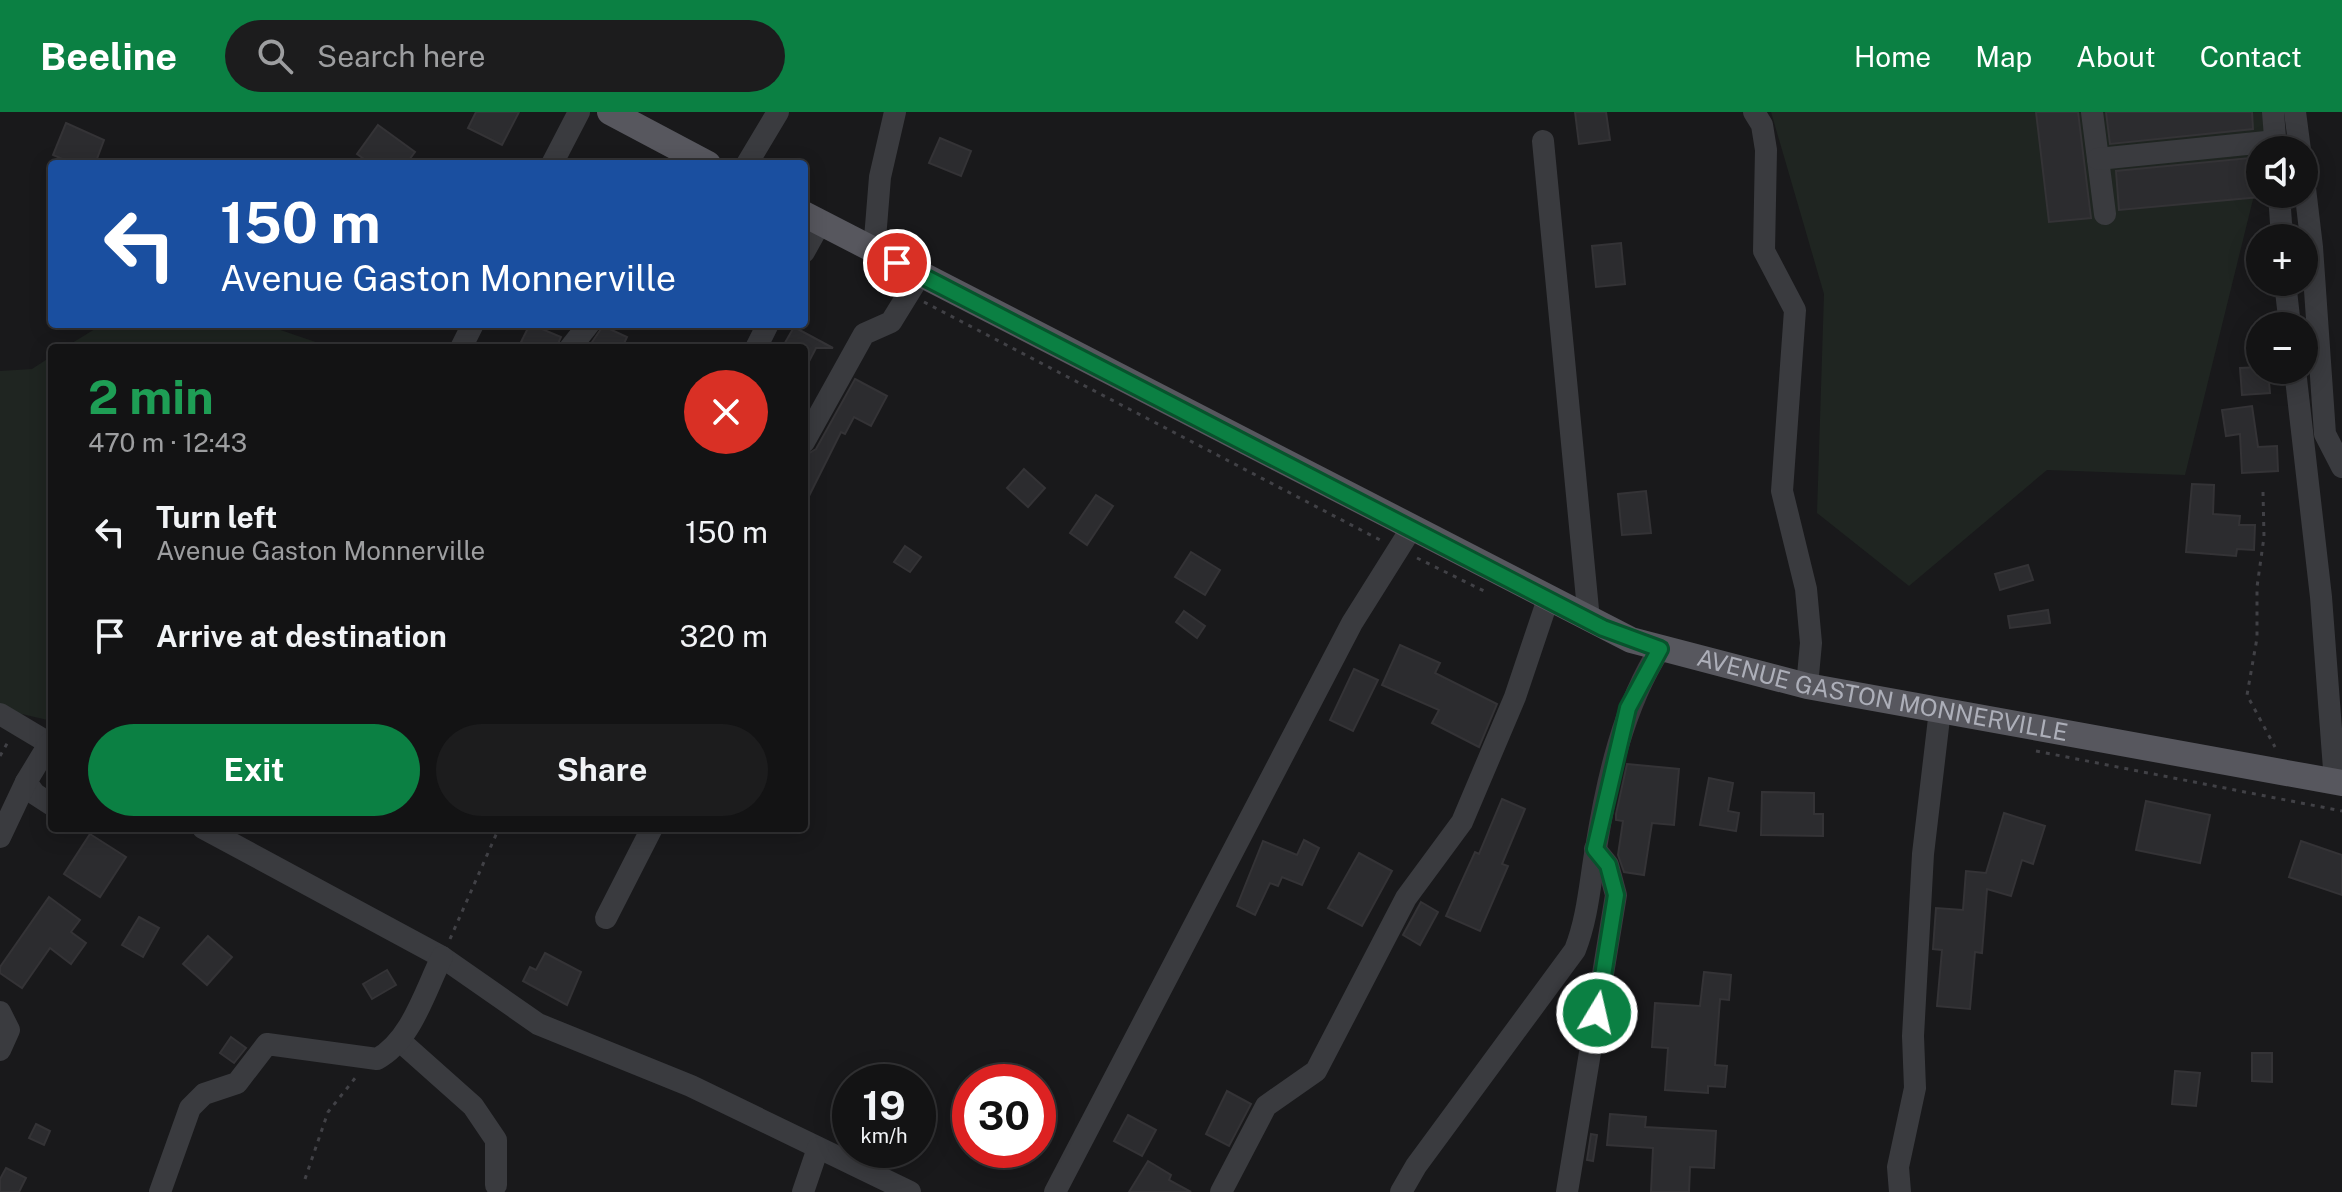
<!DOCTYPE html>
<html lang="en">
<head>
<meta charset="utf-8">
<style>
  :root { --surface:#131314; --page:#1c1c1d; --text:#f1f3f6; --muted:#9d9ea0; --line:#323234; --accent:#0b8043 }
  body { margin:0; font-family:"Public Sans",sans-serif; background:var(--page); color:var(--text); height:100vh; display:flex; flex-direction:column; font-size:30px; white-space:nowrap }
  * { box-sizing:border-box; margin:0 }
  p { font-size:26px; color:var(--muted) }
  .icon { flex:none; width:44px; height:44px; fill:none; stroke:currentColor; stroke-width:2; stroke-linecap:round; stroke-linejoin:round }
  .map { position:relative; flex:1; overflow:hidden }
  .side { position:absolute; left:48px; top:232px; width:760px; height:488px; display:flex; flex-direction:column; background:var(--surface); border-radius:8px; box-shadow:0 4px 20px #0003,0 0 0 2px var(--line) }
  .side>* { flex:none }
  .banner { position:absolute; left:48px; top:48px; width:760px; height:168px; border-radius:8px; box-shadow:0 4px 20px #0003,0 0 0 2px var(--line); background:#1a4fa0; color:#fff; overflow:hidden }
  .controls { position:absolute; left:2246px; top:24px; display:grid; gap:16px }
  .controls a { display:grid; place-items:center; width:72px; height:72px; border-radius:50%; background:var(--surface); box-shadow:0 4px 20px #0003,0 0 0 2px var(--line); font-size:40px }
  .speed { position:absolute; left:832px; top:952px; display:flex; gap:16px; font-size:40px; font-weight:700; text-align:center }
  .speed>* { display:grid; place-content:center; width:104px; height:104px; border-radius:50%; background:var(--surface); box-shadow:0 4px 20px #0003,0 0 0 2px var(--line); line-height:1 }
  .speed small { font-size:20px; font-weight:400 }
  .speed .limit { border:12px solid #d22; background:#fff; color:#111 }
  .pin { position:absolute; display:grid; place-items:center; width:68px; height:68px; color:#fff; margin:-34px; border:4px solid #fff; border-radius:50%; box-shadow:0 2px 8px #0007 }
  .me { position:absolute; width:88px; margin:-44px; rotate:9deg; stroke-linejoin:round; filter:drop-shadow(0 0 6px #0008) }
  .turn { display:flex; align-items:center; gap:28px; height:168px; padding:0 40px; font-size:36px }
  .turn .icon { width:104px; height:104px; stroke-width:2.5 }
  .turn b { display:block; font-size:56px; line-height:68px }
  .round { display:grid; place-items:center; flex:none; width:84px; height:84px; border-radius:42px; background:var(--page) }
  .head { display:flex; align-items:center; justify-content:space-between; height:136px; padding:0 40px }
  h1 { font-size:48px; font-weight:700; line-height:60px; color:#1e9e55 }
  .cta { display:flex; gap:16px; margin-top:auto; padding:16px 40px }
  .cta a { flex:1; height:92px; border-radius:48px; background:var(--accent); color:#fff; font-size:32px; font-weight:700; line-height:92px; text-align:center }
  .cta a+a { background:var(--page); color:var(--text) }
  ul { padding:0; list-style:none }
  li { display:flex; align-items:center; gap:24px; height:104px; padding:0 40px }
  li div { flex:1 }
  li b { display:block; font-size:30px }
  li em { font-style:normal }
  header { display:flex; align-items:center; gap:48px; box-sizing:border-box; height:112px; padding:0 40px; background:var(--accent); color:#fff }
  header strong { font-size:38px }
  nav { display:flex; gap:44px; margin-inline-start:auto; font-size:28px }
  .search { width:560px; height:72px; background:var(--page); display:flex; align-items:center; gap:20px; box-sizing:border-box; padding:0 28px; border-radius:44px; color:var(--muted); font-size:30px }
  .map>svg:first-child { display:block }
  .green { fill:#1f2521 }
  .building { fill:#2c2c2f; stroke:#343336; stroke-width:2 }
  .lines { fill:none; stroke-linecap:round; stroke-linejoin:round }
  .path { stroke:#414146; stroke-width:3; stroke-dasharray:4 6; stroke-linecap:butt }
  .minor { stroke:#3a3b3f; stroke-width:22 }
  .major { stroke:#57575e; stroke-width:26 }
  .route-casing { stroke:#07532c; stroke-width:20 }
  .route { stroke:#0b8043; stroke-width:14 }
  .labels { text-anchor:middle; stroke-width:8; stroke-linejoin:round; paint-order:stroke }
  .street-label { font-size:24px; fill:#adafb9; stroke:#141416 }
</style>
</head>
<body>
<header>
<strong>Beeline</strong>
<div class="search"><svg class="icon" aria-label="search" viewBox="0 0 24 24"><circle cx="10" cy="10" r="6"/><path d="M15 15l6 6"/></svg>Search here</div>
<nav><a>Home</a><a>Map</a><a>About</a><a>Contact</a></nav>
</header>
<div class="map">
<svg width="2342" height="1080" viewBox="0 0 2342 1080">
  <rect width="100%" height="100%" fill="#19191b"/>
  <g class="green">
    <polygon points="1771,0 2275,0 2260,38 2260,59 2185,363 2047,358 1909,474 1817,401 1824,182"/>
    <polygon points="103,212 263,212 333,236 64,236"/>
    <polygon points="52,244 52,609 0,597 0,259 32,257"/>
  </g>
  <g class="building">
    <polygon points="476,0 519,0 502,33 468,16"/>
    <polygon points="1575,0 1606,0 1610,28 1579,32"/>
    <polygon points="2036,0 2078,0 2091,106 2049,110"/>
    <polygon points="2106,0 2252,0 2253,17 2110,32"/>
    <polygon points="66,11 104,28 95,52 74,52 53,43"/>
    <polygon points="378,13 415,40 406,52 371,52 357,42"/>
    <polygon points="940,26 971,39 961,64 929,51"/>
    <polygon points="2260,45 2260,85 2119,98 2116,59"/>
    <polygon points="1621,131 1625,172 1596,175 1592,134"/>
    <polygon points="530,212 561,225 556,236 533,236 521,230"/>
    <polygon points="603,214 627,225 622,236 588,236"/>
    <polygon points="794,215 833,236 816,236 804,259 804,236 782,236"/>
    <polygon points="2260,255 2260,258 2268,258 2270,281 2242,283 2240,256"/>
    <polygon points="855,267 887,284 871,314 854,305 845,322 841,320 804,394 804,344 816,337"/>
    <polygon points="2252,294 2258,335 2277,334 2278,359 2242,361 2240,322 2226,324 2222,298"/>
    <polygon points="1024,357 1045,376 1028,395 1007,376"/>
    <polygon points="2192,372 2214,373 2213,402 2240,404 2239,413 2255,413 2254,438 2237,437 2236,444 2186,440"/>
    <polygon points="1646,379 1651,421 1622,423 1618,382"/>
    <polygon points="1096,383 1113,394 1087,433 1070,421"/>
    <polygon points="905,434 921,445 910,460 894,450"/>
    <polygon points="1191,440 1220,458 1205,483 1175,465"/>
    <polygon points="2028,453 2033,468 2000,478 1995,462"/>
    <polygon points="2048,498 2050,511 2010,516 2008,504"/>
    <polygon points="1184,499 1205,514 1197,526 1176,510"/>
    <polygon points="1400,533 1440,551 1435,561 1497,592 1479,635 1432,611 1439,598 1382,573"/>
    <polygon points="1354,557 1378,568 1353,619 1330,608"/>
    <polygon points="1627,652 1679,657 1674,713 1652,711 1644,763 1624,760 1618,743 1623,709 1616,708 1616,702"/>
    <polygon points="1709,666 1733,671 1728,699 1739,701 1736,719 1700,713"/>
    <polygon points="1762,680 1814,681 1814,702 1823,702 1823,724 1761,723"/>
    <polygon points="1502,687 1525,697 1502,752 1508,754 1480,819 1446,804 1475,740 1479,742"/>
    <polygon points="2146,689 2210,703 2200,751 2136,738"/>
    <polygon points="2004,701 2045,714 2033,752 2022,748 2011,784 1987,777 1982,841 1975,840 1970,897 1937,894 1942,838 1933,837 1936,796 1963,798 1966,759 1986,761"/>
    <polygon points="90,722 126,745 100,785 64,762"/>
    <polygon points="1304,728 1319,736 1302,773 1282,765 1278,774 1270,771 1255,803 1237,794 1263,729 1297,743"/>
    <polygon points="2301,729 2342,743 2342,783 2289,765"/>
    <polygon points="1359,741 1392,759 1362,814 1328,796"/>
    <polygon points="49,785 80,808 71,820 86,831 71,852 50,836 22,876 0,861 0,855"/>
    <polygon points="1421,790 1438,800 1420,833 1403,823"/>
    <polygon points="139,805 159,816 143,845 122,833"/>
    <polygon points="208,824 232,845 207,873 183,852"/>
    <polygon points="545,841 581,860 567,893 523,869 530,855 536,858"/>
    <polygon points="387,858 396,873 372,887 363,872"/>
    <polygon points="1704,860 1731,863 1729,888 1720,887 1715,953 1727,954 1725,975 1708,974 1708,981 1665,978 1668,936 1652,935 1655,891 1700,894"/>
    <polygon points="231,925 246,936 234,951 220,941"/>
    <polygon points="2252,941 2272,941 2272,970 2252,969"/>
    <polygon points="2175,959 2200,961 2196,994 2172,992"/>
    <polygon points="1227,979 1251,992 1229,1034 1206,1022"/>
    <polygon points="1610,1002 1646,1005 1645,1015 1716,1019 1714,1056 1690,1055 1689,1080 1651,1080 1653,1036 1607,1033"/>
    <polygon points="1128,1003 1156,1018 1142,1044 1114,1029"/>
    <polygon points="36,1012 50,1019 44,1033 29,1026"/>
    <polygon points="1591,1022 1597,1023 1593,1049 1587,1048"/>
    <polygon points="1148,1049 1171,1063 1169,1068 1191,1080 1129,1080"/>
    <polygon points="6,1056 26,1066 19,1080 0,1080 0,1067"/>
  </g>
  <g class="lines">
    <g class="path">
      <polyline points="924,190 1382,429"/>
      <polyline points="2263,380 2264,425 2257,475 2257,526 2247,583 2275,635"/>
      <polyline points="1417,446 1486,480"/>
      <polyline points="2036,639 2342,699"/>
      <polyline points="0,644 8,630"/>
      <polyline points="450,827 499,716"/>
      <polyline points="305,1067 328,1000 356,965"/>
    </g>
    <g class="minor">
      <polyline points="1754,0 1762,13 1766,38 1764,139 1795,198 1782,379 1806,477 1811,531 1807,574"/>
      <polyline points="2092,0 2105,102"/>
      <polyline points="2273,0 2276,38"/>
      <polyline points="2295,0 2300,38"/>
      <polyline points="1543,29 1589,508"/>
      <polyline points="2098,47 2276,29"/>
      <polyline points="552,52 579,0"/>
      <polyline points="747,52 778,0"/>
      <polyline points="2304,68 2312,135 2325,322 2342,355"/>
      <polyline points="2279,82 2282,126"/>
      <polyline points="874,139 880,65 895,0"/>
      <polyline points="804,140 820,111"/>
      <polyline points="2285,170 2290,214"/>
      <polyline points="461,236 473,212"/>
      <polyline points="570,236 589,212"/>
      <polyline points="756,236 768,212"/>
      <polyline points="2295,258 2321,485 2335,670"/>
      <polyline points="804,330 864,222 891,210 920,163"/>
      <polyline points="0,602 52,633"/>
      <polyline points="26,670 35,682 52,693"/>
      <polyline points="203,716 442,845 538,912 691,974 910,1080"/>
      <polyline points="0,725 26,670 49,632"/>
      <polyline points="606,806 652,716"/>
      <polyline points="0,900 9,918 0,938"/>
      <polyline points="400,929 473,994 496,1028 496,1073"/>
      <path d="M160,1080L190,996L204,982L237,971L267,932L377,947C411,929 425,879 442,845"/>
      <polyline points="803,1080 818,1036"/>
      <polyline points="1055,1080 1352,511 1411,417"/>
      <polyline points="1221,1080 1266,994 1316,959 1406,786 1462,710 1515,585 1548,487"/>
      <path d="M1401,1080L1416,1054L1575,838C1588,805 1590,770 1596,736C1607,668 1623,595 1660,537"/>
      <polyline points="1567,1080 1616,783 1608,753 1595,737"/>
      <polyline points="1900,1080 1898,1055 1915,976 1913,924 1923,742 1940,598"/>
    </g>
    <g class="major">
      <polyline points="610,0 708,52"/>
      <path id="s1" d="M804,102L1631,528L1807,574L2342,671"/>
    </g>
  </g>
  <g class="lines">
    <g class="route-casing">
      <polyline id="route" points="897,151 1603,516 1660,537 1628,596 1595,737 1608,753 1616,783 1597,901"/>
    </g>
    <use href="#route" class="route"/>
  </g>
  <g class="labels">
    <g class="street-label">
      <text dy="8" stroke="none"><textPath href="#s1" startOffset="1188">AVENUE GASTON MONNERVILLE</textPath></text>
    </g>
  </g>
</svg>
<div class="controls">
<a><svg class="icon" aria-label="sound" viewBox="0 0 24 24"><path d="M4 9h4l5-4v14l-5-4H4zM17 9q2 3 0 6"/></svg></a>
<a>+</a>
<a>−</a>
</div>
<div class="speed"><div>19<small>km/h</small></div><div class="limit">30</div></div>
<div class="pin" style="left:897px;top:151px;background:#d93025"><svg class="icon" aria-label="arrive" viewBox="0 0 24 24"><path d="M6 21V4h12l-3 4 3 4H6"/></svg></div>
<svg class="me" style="left:1597px;top:901px" viewBox="-20 -20 40 40"><circle r="17" fill="#0b8043" stroke="#fff" stroke-width="3"/><path d="M0-11L8 9 0 5-8 9z" fill="#fff"/></svg>
<div class="banner">
<div class="turn"><svg class="icon" aria-label="left" viewBox="0 0 24 24"><path d="M17 20v-9H6M10 6l-5 5 5 5"/></svg><div><b>150 m</b>Avenue Gaston Monnerville</div></div>
</div>
<section class="side">
<div class="head"><div><h1>2 min</h1><p>470 m · 12:43</p></div><a class="round" style="background:#d93025;color:#fff"><svg class="icon" aria-label="close" viewBox="0 0 24 24"><path d="M6 6l12 12M18 6L6 18"/></svg></a></div>
<ul>
<li><svg class="icon" aria-label="left" viewBox="0 0 24 24"><path d="M17 20v-9H6M10 6l-5 5 5 5"/></svg><div><b>Turn left</b><p>Avenue Gaston Monnerville</p></div><em>150 m</em></li>
<li><svg class="icon" aria-label="arrive" viewBox="0 0 24 24"><path d="M6 21V4h12l-3 4 3 4H6"/></svg><div><b>Arrive at destination</b></div><em>320 m</em></li>
</ul>
<div class="cta"><a>Exit</a><a>Share</a></div>
</section>
</div>
</body>
</html>
